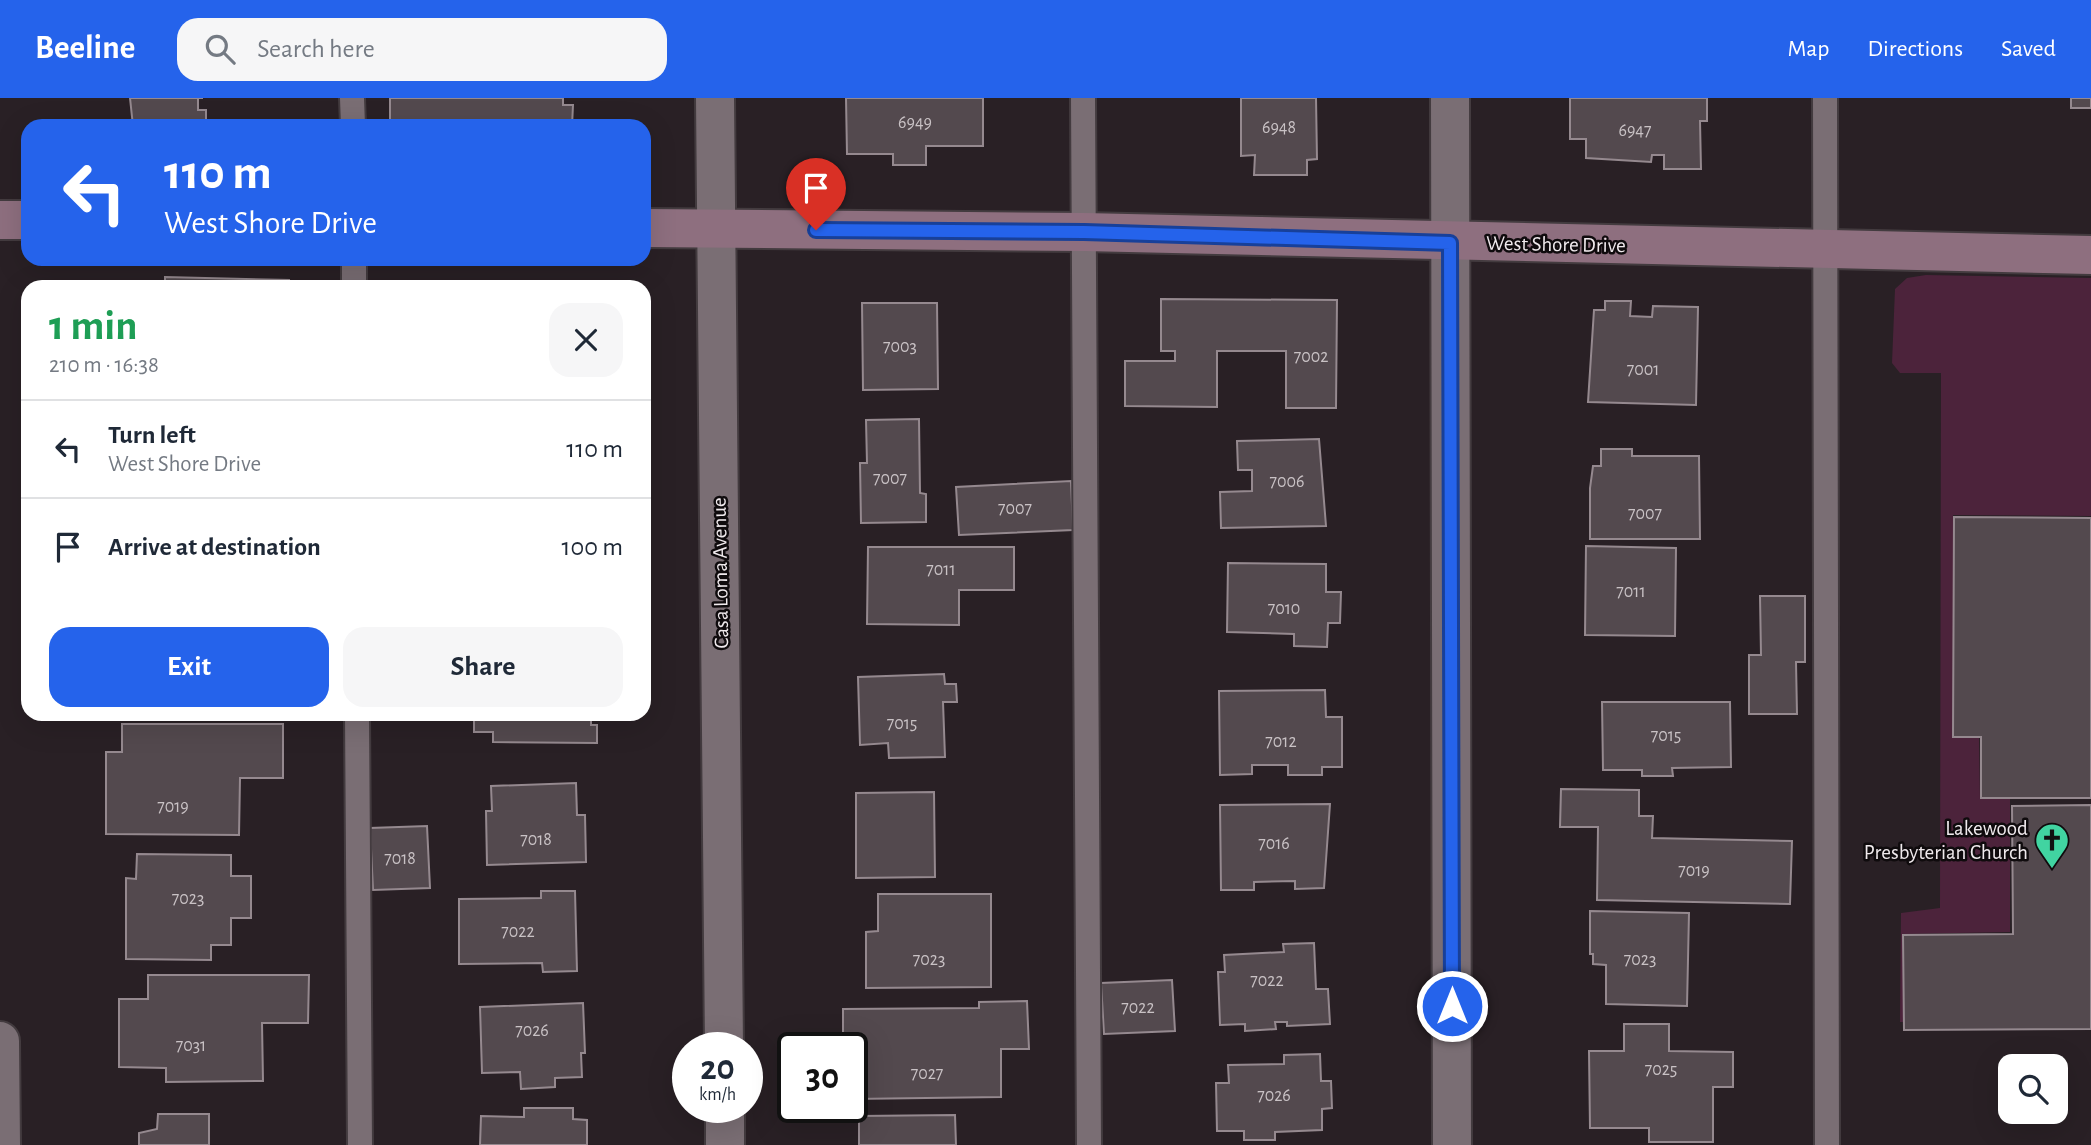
<!DOCTYPE html>
<html lang="en">
<head>
<meta charset="utf-8">
<style>
  :root { --surface:#fff; --page:#f6f6f7; --text:#1f2937; --muted:#747a83; --line:#e0e1e3; --accent:#2563eb }
  body { margin:0; font-family:"Alegreya Sans",sans-serif; background:var(--page); color:var(--text); height:100vh; display:flex; flex-direction:column; font-size:26px; white-space:nowrap }
  * { box-sizing:border-box; margin:0 }
  p { font-size:23px; color:var(--muted) }
  .icon { flex:none; width:38px; height:38px; fill:none; stroke:currentColor; stroke-width:2; stroke-linecap:round; stroke-linejoin:round }
  .map { position:relative; flex:1; overflow:hidden }
  .details { position:absolute; left:21px; top:182px; width:630px; height:441px; display:flex; flex-direction:column; background:var(--surface); border-radius:21px; box-shadow:0 7px 28px #0002 }
  .details>* { flex:none }
  .hud { position:absolute; left:21px; top:21px; width:630px; height:147px; border-radius:21px; box-shadow:0 7px 28px #0002; background:#2563eb; color:#fff; overflow:hidden }
  .fabs { position:absolute; left:1998px; top:956px; display:grid; gap:14px }
  .fabs a { display:grid; place-items:center; width:70px; height:70px; border-radius:14px; background:var(--surface); box-shadow:0 7px 28px #0002; font-size:35px }
  .speed { position:absolute; left:672px; top:934px; display:flex; gap:14px; font-size:35px; font-weight:700; text-align:center }
  .speed>* { display:grid; place-content:center; width:91px; height:91px; border-radius:50%; background:var(--surface); box-shadow:0 7px 28px #0002; line-height:1 }
  .speed small { font-size:18px; font-weight:400 }
  .speed .limit { border:4px solid #111; border-radius:10px; background:#fff; color:#111 }
  .pin { position:absolute; display:grid; place-items:center; width:60px; height:60px; color:#fff; margin:-72px -30px; border-radius:50% 50% 50% 0; rotate:-45deg; box-shadow:0 0 7px #0007 }
  .pin .icon { rotate:45deg }
  .me { position:absolute; width:77px; margin:-38px; rotate:0deg; stroke-linejoin:round; filter:drop-shadow(0 0 5px #0008) }
  .turn { display:flex; align-items:center; gap:24px; height:147px; padding:0 28px; font-size:32px }
  .turn .icon { width:91px; height:91px; stroke-width:2.5 }
  .turn b { display:block; font-size:49px; line-height:60px }
  .round { display:grid; place-items:center; flex:none; width:74px; height:74px; border-radius:21px; background:var(--page) }
  .head { display:flex; align-items:center; justify-content:space-between; height:119px; padding:0 28px }
  h1 { font-size:42px; font-weight:700; line-height:52px; color:#1e9e55 }
  .action { display:flex; gap:14px; margin-top:auto; padding:14px 28px }
  .action a { flex:1; height:80px; border-radius:21px; background:var(--accent); color:#fff; font-size:28px; font-weight:700; line-height:80px; text-align:center }
  .action a+a { background:var(--page); color:var(--text) }
  ul { padding:0; list-style:none }
  li { display:flex; align-items:center; gap:21px; height:98px; padding:0 28px; border-top:2px solid var(--line) }
  li div { flex:1 }
  li b { display:block; font-size:26px }
  li em { font-style:normal }
  header { display:flex; align-items:center; gap:42px; box-sizing:border-box; height:98px; padding:0 35px; background:var(--accent); color:#fff }
  header strong { font-size:33px }
  nav { display:flex; gap:38px; margin-inline-start:auto; font-size:24px }
  .search { width:490px; height:63px; background:var(--page); display:flex; align-items:center; gap:18px; box-sizing:border-box; padding:0 24px; border-radius:21px; color:var(--muted); font-size:26px }
  .map>svg:first-child { display:block }
  .green { fill:#4c233b }
  .building { fill:#53494e; stroke:#95898f; stroke-width:2 }
  .lines { fill:none; stroke-linecap:round; stroke-linejoin:round }
  .lane-casing { stroke:#433b3f; stroke-width:28 }
  .street-casing { stroke:#433b3f; stroke-width:42 }
  .secondary-casing { stroke:#433b3f; stroke-width:42 }
  .lane { stroke:#7a6e74; stroke-width:24 }
  .street { stroke:#7a6e74; stroke-width:38 }
  .secondary { stroke:#8e6f7f; stroke-width:38 }
  .route-casing { stroke:#184099; stroke-width:18 }
  .route { stroke:#2563eb; stroke-width:12 }
  .labels { text-anchor:middle; stroke-width:5; stroke-linejoin:round; paint-order:stroke }
  .number-label { font-size:18px; fill:#c9c2c5 }
  .street-label { font-size:21px; fill:#f0eaed; stroke:#0f0b0d }
  .poi-label { font-size:21px; fill:#f0eaed; stroke:#0f0b0d; text-anchor:end }
</style>
</head>
<body>
<header>
<strong>Beeline</strong>
<div class="search"><svg class="icon" aria-label="search" viewBox="0 0 24 24"><circle cx="10" cy="10" r="6"/><path d="M15 15l6 6"/></svg>Search here</div>
<nav><a>Map</a><a>Directions</a><a>Saved</a></nav>
</header>
<div class="map">
<svg width="2091" height="1047" viewBox="0 0 2091 1047">
  <rect width="100%" height="100%" fill="#292025"/>
  <polygon class="green" points="1926,177 2091,180 2091,418 1953,417 1953,640 1979,640 1980,701 2010,701 2010,834 1903,836 1903,924 1900,924 1901,815 1940,810 1941,275 1900,275 1892,265 1895,191 1907,180"/>
  <g class="building">
    <polygon points="130,0 203,0 198,0 198,12 206,12 206,28 133,28"/>
    <polygon points="390,0 563,0 563,7 573,7 572,28 390,28"/>
    <polygon points="846,0 983,0 983,48 926,48 926,67 893,67 893,56 847,56"/>
    <polygon points="1241,0 1316,0 1317,61 1307,62 1307,77 1254,77 1255,57 1241,58"/>
    <polygon points="1570,0 1707,0 1707,23 1700,23 1701,71 1664,71 1664,57 1652,57 1651,64 1586,60 1586,41 1570,41"/>
    <rect x="2071" y="0" width="20" height="10"/>
    <polygon points="165,179 289,182 289,189 165,189"/>
    <polygon points="1161,201 1337,202 1336,310 1286,310 1286,253 1217,253 1217,309 1125,308 1125,263 1175,263 1175,253 1161,253"/>
    <polygon points="1605,203 1631,203 1630,218 1652,219 1653,208 1698,209 1696,307 1588,304 1594,212 1605,212"/>
    <polygon points="862,205 937,205 938,291 863,292"/>
    <polygon points="919,321 920,395 926,396 926,424 861,425 860,365 867,365 866,322"/>
    <polygon points="1319,341 1326,428 1221,430 1220,394 1252,393 1252,372 1238,372 1237,343"/>
    <polygon points="1601,351 1632,351 1632,358 1699,358 1700,441 1590,441 1590,390 1593,368 1601,368"/>
    <polygon points="1071,383 1073,432 959,437 956,389"/>
    <polygon points="1954,419 2091,420 2091,700 1981,700 1981,639 1953,639"/>
    <polygon points="1586,448 1676,450 1675,538 1585,537"/>
    <polygon points="868,449 1014,449 1014,492 959,492 959,527 867,526"/>
    <polygon points="1228,465 1326,466 1326,494 1341,494 1340,525 1328,525 1327,549 1294,548 1294,536 1227,534"/>
    <polygon points="1760,498 1805,498 1805,564 1796,564 1797,616 1749,616 1749,557 1761,557"/>
    <polygon points="944,576 945,586 956,586 957,604 943,604 945,659 889,660 888,645 860,647 858,579"/>
    <polygon points="1325,592 1326,619 1342,619 1342,669 1322,669 1322,677 1288,677 1288,667 1252,667 1252,676 1220,677 1219,593"/>
    <polygon points="1602,604 1730,604 1731,669 1672,670 1673,678 1642,678 1642,672 1603,672"/>
    <polygon points="474,616 591,616 591,627 597,627 597,645 493,644 493,634 474,634"/>
    <polygon points="122,626 283,626 283,680 240,680 239,737 106,736 106,654 122,654"/>
    <polygon points="576,685 577,717 585,717 586,764 487,767 486,713 492,713 491,688"/>
    <polygon points="1561,691 1639,692 1639,718 1653,718 1652,740 1792,743 1790,806 1597,802 1598,729 1560,729"/>
    <polygon points="934,694 935,779 856,780 856,695"/>
    <polygon points="1330,706 1324,790 1295,791 1295,783 1254,784 1254,792 1221,792 1220,707"/>
    <polygon points="2091,707 2091,931 1904,932 1903,837 2013,836 2012,708"/>
    <polygon points="427,728 430,790 373,792 370,730"/>
    <polygon points="137,756 231,757 231,778 251,778 251,820 231,820 231,847 211,847 211,862 126,861 126,780 136,781"/>
    <polygon points="541,793 575,793 577,873 543,874 542,865 459,866 459,801 541,800"/>
    <polygon points="878,796 991,796 991,889 866,890 866,834 878,833"/>
    <polygon points="1590,813 1689,815 1687,908 1606,906 1606,867 1593,866 1593,856 1590,856"/>
    <polygon points="1314,845 1316,891 1328,891 1330,926 1287,928 1287,924 1275,924 1276,931 1245,933 1245,926 1220,927 1218,874 1225,874 1224,857 1284,854 1283,846"/>
    <polygon points="148,877 309,877 308,925 262,925 263,983 166,984 166,970 119,969 119,901 148,901"/>
    <polygon points="1172,882 1175,933 1104,936 1101,885"/>
    <polygon points="1027,903 1029,951 1001,951 1001,999 852,1001 852,950 843,950 843,911 979,910 979,904"/>
    <polygon points="583,905 585,955 581,955 582,979 555,980 555,989 521,991 520,974 482,975 480,909"/>
    <polygon points="1624,926 1669,926 1669,953 1733,954 1733,989 1713,989 1713,1044 1649,1044 1649,1030 1590,1030 1589,953 1624,953"/>
    <polygon points="1320,956 1321,983 1331,983 1332,1010 1322,1011 1322,1032 1275,1034 1275,1042 1244,1042 1244,1033 1217,1033 1216,985 1229,985 1228,967 1284,966 1284,957"/>
    <polygon points="524,1010 573,1010 573,1021 587,1022 587,1047 480,1047 481,1018 524,1019"/>
    <polygon points="158,1016 209,1016 209,1047 139,1047 139,1035 157,1031"/>
    <polygon points="955,1017 956,1047 859,1047 859,1018"/>
  </g>
  <g class="lines">
    <g class="lane-casing">
      <g id="lane">
        <polyline points="352,0 353,28"/>
        <polyline points="1083,0 1089,1047"/>
        <polyline points="1825,0 1827,1047"/>
        <polyline points="354,161 354,189"/>
        <polyline points="357,616 360,1047"/>
      </g>
    </g>
    <g class="street-casing">
      <g id="street">
        <polyline points="715,0 724,950"/>
        <polyline points="1450,0 1452,1047"/>
        <polyline points="0,943 1,1047"/>
        <polyline points="725,1010 725,1047"/>
      </g>
    </g>
    <g class="secondary-casing">
      <g id="secondary">
        <polyline points="0,122 28,122"/>
        <polyline points="644,130 1084,134 2091,157"/>
      </g>
    </g>
    <use href="#lane" class="lane"/>
    <use href="#street" class="street"/>
    <use href="#secondary" class="secondary"/>
  </g>
  <g class="lines">
    <g class="route-casing">
      <polyline id="route" points="816,132 1084,134 1450,145 1452,908"/>
    </g>
    <use href="#route" class="route"/>
  </g>
  <defs>
    <g id="church-pin" transform="scale(1.75)"><path d="M0 17L-7.5 6A9.5 9.5 0 1 1 7.5 6Z" fill="#41d4a1" stroke="#0f0b0d"/><path d="M-1.2-6h2.4v3.5h3.3v2.4h-3.3V6h-2.4V-.1h-3.3v-2.4h3.3Z" fill="#111"/></g>
  </defs>
  <g fill-rule="evenodd">
    <use href="#church-pin" x="2052" y="742"/>
  </g>
  <g class="labels">
    <g class="number-label">
      <text x="915" y="30">6949</text>
      <text x="1279" y="35">6948</text>
      <text x="1635" y="38">6947</text>
      <text x="900" y="254">7003</text>
      <text x="1311" y="264">7002</text>
      <text x="1643" y="277">7001</text>
      <text x="890" y="386">7007</text>
      <text x="1287" y="389">7006</text>
      <text x="1015" y="416">7007</text>
      <text x="1645" y="421">7007</text>
      <text x="941" y="477">7011</text>
      <text x="1631" y="499">7011</text>
      <text x="1284" y="516">7010</text>
      <text x="902" y="631">7015</text>
      <text x="1666" y="643">7015</text>
      <text x="1281" y="649">7012</text>
      <text x="173" y="714">7019</text>
      <text x="536" y="747">7018</text>
      <text x="1274" y="751">7016</text>
      <text x="400" y="766">7018</text>
      <text x="1694" y="778">7019</text>
      <text x="188" y="806">7023</text>
      <text x="518" y="839">7022</text>
      <text x="929" y="867">7023</text>
      <text x="1640" y="867">7023</text>
      <text x="1267" y="888">7022</text>
      <text x="1138" y="915">7022</text>
      <text x="532" y="938">7026</text>
      <text x="191" y="953">7031</text>
      <text x="1661" y="977">7025</text>
      <text x="927" y="981">7027</text>
      <text x="1274" y="1003">7026</text>
    </g>
    <g class="street-label">
      <text transform="translate(1556 146) rotate(1)" y="7">West Shore Drive</text>
      <text transform="translate(720 475) rotate(-91)" y="7">Casa Loma Avenue</text>
    </g>
    <g class="poi-label">
      <text x="2028" y="737">Lakewood<tspan x="2028" dy="24">Presbyterian Church</tspan></text>
    </g>
  </g>
</svg>
<div class="fabs">
<a><svg class="icon" aria-label="search" viewBox="0 0 24 24"><circle cx="10" cy="10" r="6"/><path d="M15 15l6 6"/></svg></a>
</div>
<div class="speed"><div>20<small>km/h</small></div><div class="limit">30</div></div>
<div class="pin" style="left:816px;top:132px;background:#d93025"><svg class="icon" aria-label="arrive" viewBox="0 0 24 24"><path d="M6 21V4h12l-3 4 3 4H6"/></svg></div>
<svg class="me" style="left:1452px;top:908px" viewBox="-20 -20 40 40"><circle r="17" fill="#2563eb" stroke="#fff" stroke-width="3"/><path d="M0-11L8 9 0 5-8 9z" fill="#fff"/></svg>
<div class="hud">
<div class="turn"><svg class="icon" aria-label="left" viewBox="0 0 24 24"><path d="M17 20v-9H6M10 6l-5 5 5 5"/></svg><div><b>110 m</b>West Shore Drive</div></div>
</div>
<section class="details">
<div class="head"><div><h1>1 min</h1><p>210 m · 16:38</p></div><a class="round"><svg class="icon" aria-label="close" viewBox="0 0 24 24"><path d="M6 6l12 12M18 6L6 18"/></svg></a></div>
<ul>
<li><svg class="icon" aria-label="left" viewBox="0 0 24 24"><path d="M17 20v-9H6M10 6l-5 5 5 5"/></svg><div><b>Turn left</b><p>West Shore Drive</p></div><em>110 m</em></li>
<li><svg class="icon" aria-label="arrive" viewBox="0 0 24 24"><path d="M6 21V4h12l-3 4 3 4H6"/></svg><div><b>Arrive at destination</b></div><em>100 m</em></li>
</ul>
<div class="action"><a>Exit</a><a>Share</a></div>
</section>
</div>
</body>
</html>
